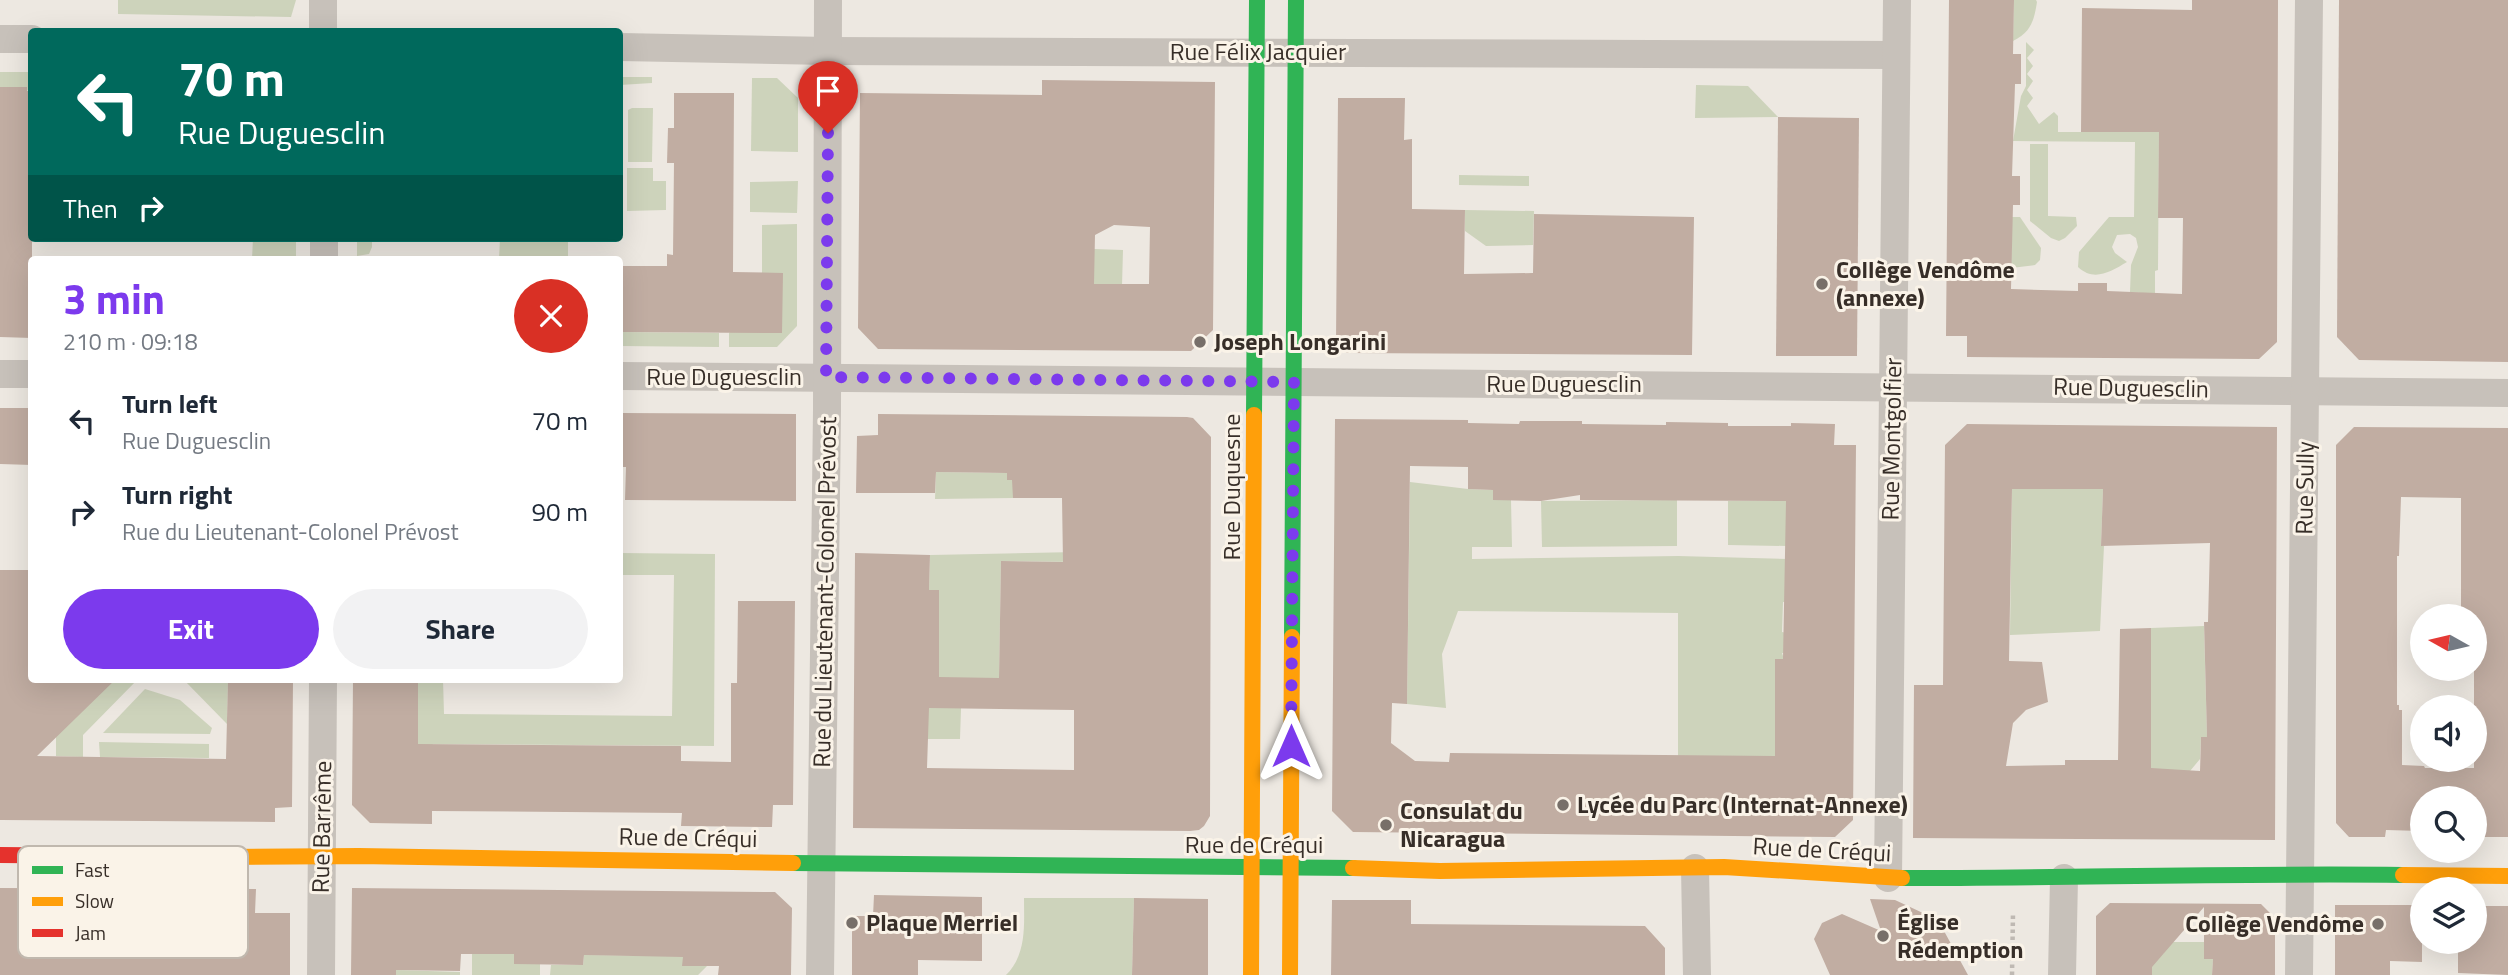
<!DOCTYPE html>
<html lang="en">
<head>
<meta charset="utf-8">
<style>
  :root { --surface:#fff; --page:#f2f2f3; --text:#1f2937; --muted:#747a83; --accent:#7c3aed }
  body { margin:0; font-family:"Titillium Web",sans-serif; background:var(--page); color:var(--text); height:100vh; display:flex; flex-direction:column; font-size:26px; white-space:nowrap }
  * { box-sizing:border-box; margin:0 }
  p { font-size:23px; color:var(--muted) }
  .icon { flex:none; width:38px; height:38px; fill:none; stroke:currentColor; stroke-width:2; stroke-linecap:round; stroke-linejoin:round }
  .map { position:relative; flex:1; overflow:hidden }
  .side { position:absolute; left:28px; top:256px; width:595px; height:427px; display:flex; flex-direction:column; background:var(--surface); border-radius:7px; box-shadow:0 7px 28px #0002 }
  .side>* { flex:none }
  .hud { position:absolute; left:28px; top:28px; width:595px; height:214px; border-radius:7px; box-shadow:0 7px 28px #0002; background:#00695c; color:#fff; overflow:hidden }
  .needle { width:46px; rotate:278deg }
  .tools { position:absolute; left:2410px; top:604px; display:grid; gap:14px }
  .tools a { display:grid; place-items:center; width:77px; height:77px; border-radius:50%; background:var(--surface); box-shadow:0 7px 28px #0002; font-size:35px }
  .pin { position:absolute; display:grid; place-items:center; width:60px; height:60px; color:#fff; margin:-72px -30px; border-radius:50% 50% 50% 0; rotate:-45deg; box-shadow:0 0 7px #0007 }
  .pin .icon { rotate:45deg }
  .me { position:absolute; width:77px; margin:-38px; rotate:0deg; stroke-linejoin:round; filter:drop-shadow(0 0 5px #0008) }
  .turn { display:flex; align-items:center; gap:24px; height:147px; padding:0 35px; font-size:32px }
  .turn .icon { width:91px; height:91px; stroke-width:2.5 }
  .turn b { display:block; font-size:49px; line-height:60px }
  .then { display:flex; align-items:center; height:66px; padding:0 35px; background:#0003; gap:14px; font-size:26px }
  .round { display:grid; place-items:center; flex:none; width:74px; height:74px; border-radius:37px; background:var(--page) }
  .headline { display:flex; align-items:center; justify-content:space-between; height:119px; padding:0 35px }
  h1 { font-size:42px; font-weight:700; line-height:52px; color:var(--accent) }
  .cta { display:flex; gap:14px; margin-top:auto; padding:14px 35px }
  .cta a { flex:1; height:80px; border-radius:42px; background:var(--accent); color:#fff; font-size:28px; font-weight:700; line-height:80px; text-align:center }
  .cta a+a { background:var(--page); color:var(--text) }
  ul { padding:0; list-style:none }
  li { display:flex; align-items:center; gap:21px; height:91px; padding:0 35px }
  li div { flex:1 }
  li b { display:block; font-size:26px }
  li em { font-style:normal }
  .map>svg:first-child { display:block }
  .green { fill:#cdd3bb }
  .building { fill:#c1ada2; fill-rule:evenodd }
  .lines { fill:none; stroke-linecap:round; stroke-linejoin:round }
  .path { stroke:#bfb9b3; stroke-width:4.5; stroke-dasharray:3.5 3.5; stroke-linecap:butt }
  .street { stroke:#c7c1ba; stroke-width:28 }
  .fast { stroke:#30b455; stroke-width:16 }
  .slow { stroke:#ff9f0a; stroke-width:16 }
  .jam { stroke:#e5322d; stroke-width:16 }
  .route { stroke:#7c3aed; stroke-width:12; stroke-dasharray:0 21.6 }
  .poi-dot { fill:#776f69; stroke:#faf3e8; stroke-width:2.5 }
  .labels { text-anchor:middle; stroke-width:6; stroke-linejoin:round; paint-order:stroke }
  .street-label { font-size:24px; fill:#372e28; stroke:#faf3e8 }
  .poi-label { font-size:24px; font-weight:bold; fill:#372e28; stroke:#faf3e8; text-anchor:start }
  .key { fill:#faf3e8; stroke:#c0b8ae; stroke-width:2 }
  .key-label { font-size:19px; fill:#372e28 }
</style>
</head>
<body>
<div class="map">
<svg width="2508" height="975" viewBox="0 0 2508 975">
  <rect width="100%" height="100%" fill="#ede8e1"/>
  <g class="green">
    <polygon points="118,0 296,0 291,17 118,14"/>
    <path d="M2014,0H2036L2037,2C2034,21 2031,32 2013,41Z"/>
    <path d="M2026,42L2034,50L2027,58L2033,66L2027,74L2033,81L2027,90L2033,98L2027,106L2039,124L2054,112L2058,116V132H2159L2158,270L2155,271V294L2130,292L2131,265L2138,247L2136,238L2130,234L2117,235L2112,247L2115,253L2127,262C2110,272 2094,282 2078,267L2079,252L2109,217H2134L2135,142L2013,141L2021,96L2026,86Z"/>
    <polygon points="0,72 31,72 31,91 0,87"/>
    <polygon points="620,77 652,77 652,83 620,85"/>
    <polygon points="752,78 777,78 798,98 798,152 751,151"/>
    <polygon points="1696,85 1748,86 1778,117 1695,118"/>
    <polygon points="632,108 653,108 652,162 628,162 628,110"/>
    <polygon points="2030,144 2048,144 2048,216 2076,217 2077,226 2065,238 2059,241 2051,238 2030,221"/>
    <polygon points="627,168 653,168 653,181 666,181 666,210 627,211"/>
    <polygon points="1459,175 1529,176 1529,186 1459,185"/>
    <polygon points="798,181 797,213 750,212 750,182"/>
    <polygon points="1465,210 1534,211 1533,245 1486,246 1465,231"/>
    <polygon points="2012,217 2020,217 2041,248 2040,260 2035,265 2011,268"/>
    <polygon points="797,224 797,326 777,347 729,347 729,333 783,273 762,273 762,225"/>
    <polygon points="253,238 296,238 296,259 252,259"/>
    <polygon points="357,238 372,238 372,247 369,254 357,256"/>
    <polygon points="500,238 568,238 568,259 499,259"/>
    <polygon points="1094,249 1123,250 1122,286 1120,284 1118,286 1080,286"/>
    <polygon points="620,332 719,333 719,347 620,346"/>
    <polygon points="936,472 1007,473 1007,479 1014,480 1013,498 935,499"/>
    <polygon points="1410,482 1468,489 1493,490 1511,500 1512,547 1472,547 1472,559 1678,556 1788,559 1787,602 1783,602 1782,632 1787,633 1787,653 1782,653 1783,656 1787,656 1775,756 1678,756 1678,613 1458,611 1442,654 1446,708 1407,704"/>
    <polygon points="2012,489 2103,489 2101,546 2104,546 2100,631 2010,635"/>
    <polygon points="1677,500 1677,546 1542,547 1541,501"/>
    <polygon points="1728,501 1786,501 1786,546 1728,545"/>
    <polygon points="1076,552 1076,562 1001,561 999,678 962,678 960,739 896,739 939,630 939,590 929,590 930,555"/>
    <polygon points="620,553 715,554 714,746 433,744 417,764 418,679 443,679 444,714 672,716 674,575 620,575"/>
    <polygon points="2204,626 2207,737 2201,737 2200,759 2190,771 2151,776 2151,628"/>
    <polygon points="83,679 138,679 83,735 83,757 56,756 56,700"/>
    <polygon points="183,679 228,679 227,724"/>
    <polygon points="145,689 180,700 212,728 210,734 103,733"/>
    <polygon points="99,742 209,744 209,758 100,757"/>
    <path d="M1024,898H1134L1132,975H1006C1027,954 1024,925 1024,898Z"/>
    <polygon points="2162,942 2204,942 2204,959 2213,959 2212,975 2152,975 2152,962 2164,953 2165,948"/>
    <polygon points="472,954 514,954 514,964 540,964 540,975 472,975"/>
    <polygon points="584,955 683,956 683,966 707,966 698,975 550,975 551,965 583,965"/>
    <polygon points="396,970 460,972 460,975 396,975"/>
  </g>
  <g class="building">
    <polygon points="1949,0 2014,0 2013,54 2021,54 2021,84 2015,84 2012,176 2020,176 2020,205 2013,205 2011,289 2078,291 2078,283 2107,283 2107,291 2182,294 2183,218 2158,218 2159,132 2081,132 2082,8 2192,10 2192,0 2278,0 2277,342 2259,359 1967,357 1967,336 1946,336"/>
    <polygon points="2339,0 2508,0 2508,362 2359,360 2337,337"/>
    <path d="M1042,80L1215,82L1213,330L1191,351L878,349L858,328L860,93L1042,95ZM1114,225L1150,227L1149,284H1094L1095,235Z"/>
    <polygon points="0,87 27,87 27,91 32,91 32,338 0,337"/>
    <polygon points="674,93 734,93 733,272 783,273 782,333 620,332 620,266 667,266 667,254 673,255 674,163 667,163 668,128 674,128"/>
    <polygon points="1338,98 1405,98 1404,140 1412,139 1412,209 1465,210 1464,274 1533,273 1534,214 1694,217 1692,355 1347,353 1336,342"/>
    <polygon points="1778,117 1859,118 1857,356 1776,356"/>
    <polygon points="0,408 32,408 32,465 0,464"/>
    <polygon points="620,413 796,414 796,501 625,500 626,467 620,467"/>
    <path d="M878,414L1187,417L1193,418L1211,437L1210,816L1204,826L1199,830L1190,831L853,828L855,553L930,555L929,590H939V677L999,678L1001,561L1063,562L1062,498H1013L1012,480H1007V473L936,472L935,493H856L857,436L878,435ZM929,708L1074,710V770L927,768Z"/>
    <path d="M1335,419L1468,420V423L1519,424L1520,421H1582V424L1666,425V422L1728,423V426H1791V423L1835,424L1834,445H1856L1853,820L1835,837L1353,832L1332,811ZM1410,466L1468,467V489L1493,490V500L1541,501L1580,495V500L1786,501L1783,659H1775V756L1450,753L1449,762L1415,761L1391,743L1392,703L1407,704Z"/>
    <path d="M1967,424L2277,427L2275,840L1913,838L1914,685H1943L1945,445ZM2012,489H2103L2101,546L2210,543L2208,622H2204L2207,737H2201L2200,771L2151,768V628L2120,629L2118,760H2065V765L2006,766L2013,723L2026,710L2048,702L2042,662L2009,661Z"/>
    <path d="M2354,427L2508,428V837H2474V798H2422V831L2386,830L2385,837H2349L2336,823V445ZM2401,497L2461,498V616H2474V768H2425L2424,766L2402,765V710H2399V705H2397V556H2399Z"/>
    <polygon points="0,570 32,570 32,679 116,679 37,756 226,759 228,679 293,679 292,807 275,808 275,822 0,820"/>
    <polygon points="738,601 795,601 793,805 773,805 772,827 681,826 682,813 432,811 432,824 370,823 352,805 353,679 418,679 418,744 681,746 681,761 731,762 731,683 737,683"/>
    <polygon points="0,888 256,889 255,913 290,913 290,975 0,975"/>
    <polygon points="352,888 775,892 792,908 791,975 718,975 719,966 682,966 683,957 584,955 583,965 514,964 514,954 461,954 460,971 396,970 396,975 351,975"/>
    <polygon points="874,895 982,897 982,961 918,960 918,975 852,975 852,916 873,916"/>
    <polygon points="1134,898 1208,899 1208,975 1132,975"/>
    <polygon points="1870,899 1895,900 1938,920 1968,975 1830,975 1814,939 1822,923 1842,914 1881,931"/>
    <polygon points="1332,900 1411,900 1411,924 1645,926 1665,948 1665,975 1331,975"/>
    <polygon points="2110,903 2261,904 2275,918 2275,975 2212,975 2213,959 2204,959 2204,907 2152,967 2152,975 2096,975 2096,916"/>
    <polygon points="2335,905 2422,905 2422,962 2390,961 2390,975 2335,975"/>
    <polygon points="2474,906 2508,906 2508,975 2458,973 2458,942 2474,942"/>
  </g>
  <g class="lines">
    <polyline class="path" points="2012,975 2013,913"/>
    <g class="street">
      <polyline points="323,32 323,0"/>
      <polyline points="0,39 32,39"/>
      <polyline points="620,47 828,51 1896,55"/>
      <polyline points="324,238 324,259"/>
      <polyline points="0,374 32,374"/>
      <polyline points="620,376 2508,393"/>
      <polyline points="1695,868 1697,975"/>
      <polyline points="1888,878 1897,0"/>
      <polyline points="321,975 323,679"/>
      <polyline points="820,975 827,410 828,0"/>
      <polyline points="2062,975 2064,878"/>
      <polyline points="2299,975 2309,0"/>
    </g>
    <g class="fast">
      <polyline points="1254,415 1257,0"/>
      <polyline points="1292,637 1296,0"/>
      <polyline points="793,863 1353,868"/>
      <path d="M1902,878C2069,878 2236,873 2403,875"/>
    </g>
    <g class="slow">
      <polyline points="225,857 359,856 793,863"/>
      <polyline points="1353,868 1440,871 1724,867 1902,878"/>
      <polyline points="2403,875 2508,876"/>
      <polyline points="1251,975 1254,415"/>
      <polyline points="1290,975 1292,637"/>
    </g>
    <polyline class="jam" points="0,855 225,857"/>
  </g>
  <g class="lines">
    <polyline class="route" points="828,133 826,377 1294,382 1291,746"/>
  </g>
  <g class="poi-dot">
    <circle cx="1822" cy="284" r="7"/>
    <circle cx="1200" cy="342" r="7"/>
    <circle cx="1563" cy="805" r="7"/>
    <circle cx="1386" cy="825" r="7"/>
    <circle cx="852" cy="923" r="7"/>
    <circle cx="2378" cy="924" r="7"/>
    <circle cx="1883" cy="936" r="7"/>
  </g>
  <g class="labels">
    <g class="street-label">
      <text x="1258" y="60">Rue Félix Jacquier</text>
      <text x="724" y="385">Rue Duguesclin</text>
      <text x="1564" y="392">Rue Duguesclin</text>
      <text transform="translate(2131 388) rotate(1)" y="8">Rue Duguesclin</text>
      <text transform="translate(1892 439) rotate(-89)" y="8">Rue Montgolfier</text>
      <text transform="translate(1232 487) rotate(-90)" y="8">Rue Duquesne</text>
      <text transform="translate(2305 488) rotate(-89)" y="8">Rue Sully</text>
      <text transform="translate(825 592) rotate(-89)" y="8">Rue du Lieutenant-Colonel Prévost</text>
      <text transform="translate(322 827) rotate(-89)" y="8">Rue Barrême</text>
      <text transform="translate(688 838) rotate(1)" y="8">Rue de Créqui</text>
      <text x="1254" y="853">Rue de Créqui</text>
      <text transform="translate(1822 850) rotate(3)" y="8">Rue de Créqui</text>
    </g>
    <g class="poi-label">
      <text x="1836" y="278">Collège Vendôme<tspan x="1836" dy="28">(annexe)</tspan></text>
      <text x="1214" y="350">Joseph Longarini</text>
      <text x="1577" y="813">Lycée du Parc (Internat-Annexe)</text>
      <text x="1400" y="819">Consulat du<tspan x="1400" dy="28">Nicaragua</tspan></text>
      <text x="1897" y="930">Église<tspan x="1897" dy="28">Rédemption</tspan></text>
      <text x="866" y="931">Plaque Merriel</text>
      <text x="2364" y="932" text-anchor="end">Collège Vendôme</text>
    </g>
  </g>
  <rect x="18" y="846" width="230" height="112" rx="10" class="key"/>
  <rect x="32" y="866" width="31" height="8" fill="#30b455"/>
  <rect x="32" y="897" width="31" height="9" fill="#ff9f0a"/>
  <rect x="32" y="929" width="31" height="8" fill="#e5322d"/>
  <g class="key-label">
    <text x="75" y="877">Fast</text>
    <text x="75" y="908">Slow</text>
    <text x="75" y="940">Jam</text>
  </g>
</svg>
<div class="tools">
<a><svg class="needle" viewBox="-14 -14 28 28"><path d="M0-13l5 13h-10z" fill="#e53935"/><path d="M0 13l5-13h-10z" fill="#747a83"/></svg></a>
<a><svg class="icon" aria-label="sound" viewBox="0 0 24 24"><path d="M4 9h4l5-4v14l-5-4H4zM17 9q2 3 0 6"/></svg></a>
<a><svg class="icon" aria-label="search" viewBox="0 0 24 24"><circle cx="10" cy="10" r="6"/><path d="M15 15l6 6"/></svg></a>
<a><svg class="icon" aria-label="layers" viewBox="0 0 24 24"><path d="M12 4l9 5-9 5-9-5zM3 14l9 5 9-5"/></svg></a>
</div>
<div class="pin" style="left:828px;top:133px;background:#d93025"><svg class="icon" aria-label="arrive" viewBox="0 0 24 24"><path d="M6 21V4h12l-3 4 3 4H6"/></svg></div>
<svg class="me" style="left:1291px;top:746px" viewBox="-20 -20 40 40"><path d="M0-17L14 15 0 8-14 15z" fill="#7c3aed" stroke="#fff" stroke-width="4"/></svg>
<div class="hud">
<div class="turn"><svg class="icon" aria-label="left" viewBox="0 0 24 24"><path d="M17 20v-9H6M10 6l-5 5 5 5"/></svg><div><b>70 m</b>Rue Duguesclin</div></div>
<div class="then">Then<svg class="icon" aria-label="right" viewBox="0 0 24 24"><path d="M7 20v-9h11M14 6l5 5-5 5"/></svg></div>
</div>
<section class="side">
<div class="headline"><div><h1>3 min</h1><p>210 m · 09:18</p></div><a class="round" style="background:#d93025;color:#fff"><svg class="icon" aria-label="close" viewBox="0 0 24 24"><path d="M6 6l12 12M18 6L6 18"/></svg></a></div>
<ul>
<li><svg class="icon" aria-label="left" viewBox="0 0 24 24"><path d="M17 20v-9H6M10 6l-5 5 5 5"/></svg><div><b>Turn left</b><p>Rue Duguesclin</p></div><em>70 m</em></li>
<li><svg class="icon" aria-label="right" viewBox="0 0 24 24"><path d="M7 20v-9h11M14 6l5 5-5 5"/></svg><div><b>Turn right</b><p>Rue du Lieutenant-Colonel Prévost</p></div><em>90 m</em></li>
</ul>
<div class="cta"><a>Exit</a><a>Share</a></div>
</section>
</div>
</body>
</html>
